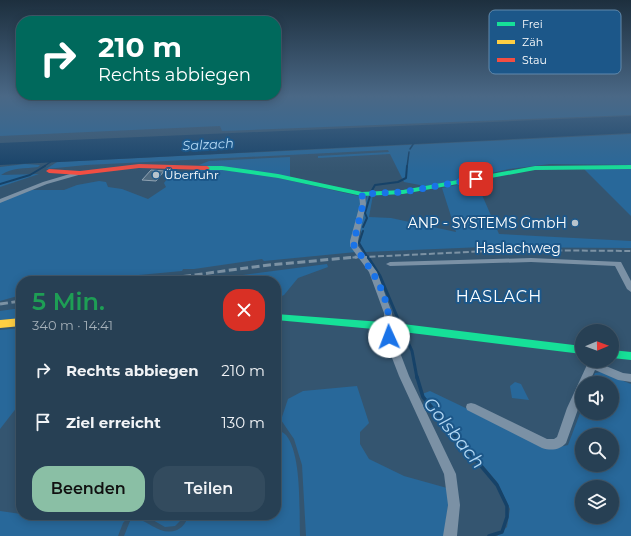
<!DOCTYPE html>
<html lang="de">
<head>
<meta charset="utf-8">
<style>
  :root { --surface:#274054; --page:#334b5e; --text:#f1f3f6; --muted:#a4afb8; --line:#43596b; --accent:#8abfa5 }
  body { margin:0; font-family:Montserrat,sans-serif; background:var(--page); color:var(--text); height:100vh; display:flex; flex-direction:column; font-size:15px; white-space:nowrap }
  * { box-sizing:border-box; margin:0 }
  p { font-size:13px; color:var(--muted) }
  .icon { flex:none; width:22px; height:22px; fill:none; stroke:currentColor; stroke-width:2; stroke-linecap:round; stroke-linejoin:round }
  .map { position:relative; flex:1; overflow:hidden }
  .side { position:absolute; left:16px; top:276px; width:265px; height:244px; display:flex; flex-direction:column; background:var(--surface); border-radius:16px; box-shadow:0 2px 10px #0003,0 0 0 1px var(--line) }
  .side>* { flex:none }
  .banner { position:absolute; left:16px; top:16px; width:265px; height:84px; border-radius:16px; box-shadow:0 2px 10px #0003,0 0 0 1px var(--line); background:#00695c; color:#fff; overflow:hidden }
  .needle { width:26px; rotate:89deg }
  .fabs { position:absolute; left:575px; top:324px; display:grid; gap:8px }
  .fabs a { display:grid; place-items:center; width:44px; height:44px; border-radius:50%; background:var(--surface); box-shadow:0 2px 10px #0003,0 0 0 1px var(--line); font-size:20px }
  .pin { position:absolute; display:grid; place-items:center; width:34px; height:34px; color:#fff; margin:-17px; border-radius:8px; box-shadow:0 2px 6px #0006 }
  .me { position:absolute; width:44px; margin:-22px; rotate:358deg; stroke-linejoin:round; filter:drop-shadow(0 0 3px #0008) }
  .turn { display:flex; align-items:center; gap:14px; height:84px; padding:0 16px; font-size:18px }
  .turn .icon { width:52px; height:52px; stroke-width:2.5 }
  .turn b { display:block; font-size:28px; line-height:34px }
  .round { display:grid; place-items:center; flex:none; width:42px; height:42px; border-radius:16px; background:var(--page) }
  .head { display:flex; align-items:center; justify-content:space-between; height:68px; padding:0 16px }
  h1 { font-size:24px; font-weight:600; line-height:30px; color:#1e9e55 }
  .cta { display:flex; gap:8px; margin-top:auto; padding:8px 16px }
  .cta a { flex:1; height:46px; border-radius:16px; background:var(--accent); color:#111; font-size:16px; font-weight:600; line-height:46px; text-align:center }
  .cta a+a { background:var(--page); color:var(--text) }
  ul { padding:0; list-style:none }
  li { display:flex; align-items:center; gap:12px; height:52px; padding:0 16px }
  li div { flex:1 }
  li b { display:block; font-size:15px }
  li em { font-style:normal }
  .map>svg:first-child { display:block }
  .green { fill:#28689a; fill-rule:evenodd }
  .water { fill:#164268 }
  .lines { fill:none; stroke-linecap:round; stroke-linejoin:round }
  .stream-far3 { stroke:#164268; stroke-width:1.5 }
  .stream-far2 { stroke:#164268; stroke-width:2 }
  .stream-far1 { stroke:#164268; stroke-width:3 }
  .stream { stroke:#164268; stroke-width:3.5 }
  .building { fill:#4f6a7f; stroke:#90a3b3 }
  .street { fill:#7b91a5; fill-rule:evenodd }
  .fast { fill:#16e098; fill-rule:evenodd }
  .slow { fill:#ffcf43; fill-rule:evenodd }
  .jam { fill:#f24e42; fill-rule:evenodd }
  .rail-far1 { stroke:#7c92a4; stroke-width:2; stroke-dasharray:6 2.5; stroke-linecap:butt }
  .rail { stroke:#7c92a4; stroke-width:3; stroke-dasharray:8 3.5; stroke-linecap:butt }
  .route { stroke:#1a73e8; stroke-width:7; stroke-dasharray:0 12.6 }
  .poi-dot { fill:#b8c4cd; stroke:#1c5789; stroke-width:1.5 }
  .labels { text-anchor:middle; stroke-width:4; stroke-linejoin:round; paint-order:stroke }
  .far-poi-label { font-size:12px; fill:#fff; stroke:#1c5789; text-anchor:start }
  .far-water-label { font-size:13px; font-style:italic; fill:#b2d7f3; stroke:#1c5789 }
  .poi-label { font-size:14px; fill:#fff; stroke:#1c5789; text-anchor:end }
  .street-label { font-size:14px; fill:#fff; stroke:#1c5789 }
  .quarter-label { font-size:16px; letter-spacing:1px; fill:#fff; stroke:#1c5789 }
  .near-water-label { font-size:18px; font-style:italic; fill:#b2d7f3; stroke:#1c5789 }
  .key { fill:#1c5789; stroke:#6089ac; stroke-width:1 }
  .key-label { font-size:11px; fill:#fff }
</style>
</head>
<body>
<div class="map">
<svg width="631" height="536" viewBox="0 0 631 536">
  <rect width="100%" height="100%" fill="#345570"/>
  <g class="green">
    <polygon points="0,97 631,97 631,115 222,131 220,126 0,136"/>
    <polygon points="631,134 631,165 550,164 509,169 462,180 425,186 404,182 390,154 318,158 318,156 389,152 388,150 86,165 46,169 57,162"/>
    <polygon points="290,157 290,177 199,165 209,161"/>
    <path d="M25,164L40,165L38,167C25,169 12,167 1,175L39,174L0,187V167Z"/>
    <polygon points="200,168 256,173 359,196 361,199 356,252 264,261 262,259 194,269 183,269 182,271 74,281 21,281 21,295 0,301 0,202 32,190 64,190 77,185 99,181 106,182 108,187 122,189 148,199 166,187 164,183 171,174 195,175"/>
    <polygon points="631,168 631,216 584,169"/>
    <polygon points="476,181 499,234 631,241 631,248 483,247 365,252 360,243 362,234 360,228 367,196 373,195 369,217 391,218 456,232 442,188"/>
    <polygon points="327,264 328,267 298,278 284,295 277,298 276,281 196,281"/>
    <polygon points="21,308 21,318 0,320 0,311"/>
    <polygon points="21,328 21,402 0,429 0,330"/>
    <path d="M601,372L631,384V536H497L507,527L510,509L497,482L422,394L430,391L551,449L568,445L582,408V413H612V383H591L595,373ZM582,435H612V465H582ZM582,487H612V517H582Z"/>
    <polygon points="515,382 521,384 529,400 512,398 510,386"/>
    <polygon points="357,386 369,423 360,432 360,444 369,459 404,476 447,488 449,497 444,536 306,536 302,465 294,439 281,420 288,399 303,391"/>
    <path d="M278,429C280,431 284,433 286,435C302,455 299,510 300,536H124L130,521L136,518C151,523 161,536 177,530C183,527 187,522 188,515H276V467L282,466Z"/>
    <polygon points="0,511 21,514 21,515 57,517 60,515 130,515 123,523 118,536 0,536"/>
    <polygon points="144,515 183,515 183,518 175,526 165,527"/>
  </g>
  <polygon class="water" points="631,116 631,133 0,165 0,143"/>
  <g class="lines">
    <g class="stream-far3">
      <polyline points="410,149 414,143"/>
      <polyline points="43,167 52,161"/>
      <polyline points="407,167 409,152"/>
    </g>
    <g class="stream-far2">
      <polyline points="0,184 30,175 45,166"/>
      <polyline points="371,192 375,185 398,182 406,178 407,166"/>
      <polyline points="363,227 367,218 365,213 370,196"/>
      <polyline points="363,231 359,243 368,258"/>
    </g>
    <g class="stream-far1">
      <polyline points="368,257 380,276 401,326"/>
      <polyline points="403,331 412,351 417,378"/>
    </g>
    <polyline class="stream" points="417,377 423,397 497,485 507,506 507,517 502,532 489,536"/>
  </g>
  <polygon class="building" points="151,170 164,171 156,181 142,180"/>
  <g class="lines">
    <g class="street">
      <polygon points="80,171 83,173 82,174 47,184 0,203 0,199 43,182"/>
      <polygon points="362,192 365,194 366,204 358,241 358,246 377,272 392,313 394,337 409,376 456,474 460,505 457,536 443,536 448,505 444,474 399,376 384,337 384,313 369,272 350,246 350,241 360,204 359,194"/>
      <polygon points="531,258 621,262 631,281 631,292 627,289 615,266 531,262 390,266 386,264 390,262"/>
      <path d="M596,362L623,373L631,374V382L618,380L595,370L589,383H582V398L566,443C560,450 551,451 542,448L467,410L466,407L467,404L471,403L475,404L547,439H554L557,437L567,408L586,367L587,364Z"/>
    </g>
    <g class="fast">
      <polygon points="631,165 631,169 535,170 403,194 362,196 278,178 222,170 207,170 204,168 207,166 222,166 278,174 362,192 403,190 535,166"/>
      <polygon points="276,314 395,323 582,346 582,354 395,331 276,320"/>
      <polygon points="612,350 631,352 631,360 612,358"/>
    </g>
    <polygon class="slow" points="21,318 21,326 0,328 0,320"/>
    <polygon class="jam" points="139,164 207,166 210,168 207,170 139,168 80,175 49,173 46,171 49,169 80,171"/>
    <polyline class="rail-far1" points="344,258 510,250 631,251"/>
    <g class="rail">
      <polyline points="149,281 269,265 357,257"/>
      <polyline points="0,304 21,301"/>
    </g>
  </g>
  <linearGradient id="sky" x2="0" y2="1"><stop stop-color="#1d2f3e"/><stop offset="0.56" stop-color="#4a6886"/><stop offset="1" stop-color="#4a6886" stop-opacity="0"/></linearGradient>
  <rect width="631" height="172" fill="url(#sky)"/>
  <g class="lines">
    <path class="route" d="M389,337C387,329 389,321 388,312C384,287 369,266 354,246V241L363,204L362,194L403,192L476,179"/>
  </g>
  <g class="poi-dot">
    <circle cx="156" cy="175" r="4"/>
    <circle cx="575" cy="223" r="4"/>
  </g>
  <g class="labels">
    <g class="far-poi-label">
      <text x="164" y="179">Überfuhr</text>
    </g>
    <g class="far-water-label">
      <text transform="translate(208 144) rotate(-3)" y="5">Salzach</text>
    </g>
    <g class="poi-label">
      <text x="567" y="228">ANP - SYSTEMS GmbH</text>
    </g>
    <g class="street-label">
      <text x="518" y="253">Haslachweg</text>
    </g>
    <g class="quarter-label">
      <text x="499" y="302">HASLACH</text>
    </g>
    <g class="near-water-label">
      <text transform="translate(454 433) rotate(51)" y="6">Golsbach</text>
    </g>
  </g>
  <rect x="489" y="10" width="132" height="64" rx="6" class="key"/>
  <rect x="497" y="22" width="18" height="4" fill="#16e098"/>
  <rect x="497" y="40" width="18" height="4" fill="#ffcf43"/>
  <rect x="497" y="58" width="18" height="4" fill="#f24e42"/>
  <g class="key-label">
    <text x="522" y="28">Frei</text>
    <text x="522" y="46">Zäh</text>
    <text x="522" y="64">Stau</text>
  </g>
</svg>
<div class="fabs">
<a><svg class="needle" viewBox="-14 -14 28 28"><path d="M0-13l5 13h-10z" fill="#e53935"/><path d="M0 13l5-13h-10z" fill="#a4afb8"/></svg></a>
<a><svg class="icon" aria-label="sound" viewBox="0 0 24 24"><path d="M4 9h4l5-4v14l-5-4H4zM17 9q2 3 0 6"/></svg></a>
<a><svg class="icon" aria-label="search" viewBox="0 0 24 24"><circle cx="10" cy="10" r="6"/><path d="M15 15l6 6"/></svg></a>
<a><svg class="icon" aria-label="layers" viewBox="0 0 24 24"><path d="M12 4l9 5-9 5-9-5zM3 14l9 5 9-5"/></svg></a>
</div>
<div class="pin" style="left:476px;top:179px;background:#d93025"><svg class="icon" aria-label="arrive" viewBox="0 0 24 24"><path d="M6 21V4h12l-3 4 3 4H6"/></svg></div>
<svg class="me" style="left:389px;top:337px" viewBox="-20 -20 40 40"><circle r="19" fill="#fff"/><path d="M0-13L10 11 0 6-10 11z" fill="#1a73e8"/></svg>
<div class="banner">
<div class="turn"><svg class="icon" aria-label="right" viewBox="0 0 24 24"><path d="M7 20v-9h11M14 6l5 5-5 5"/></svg><div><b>210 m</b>Rechts abbiegen</div></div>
</div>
<section class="side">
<div class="head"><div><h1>5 Min.</h1><p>340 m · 14:41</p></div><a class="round" style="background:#d93025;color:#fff"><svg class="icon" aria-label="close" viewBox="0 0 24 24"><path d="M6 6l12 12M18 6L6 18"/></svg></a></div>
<ul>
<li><svg class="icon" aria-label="right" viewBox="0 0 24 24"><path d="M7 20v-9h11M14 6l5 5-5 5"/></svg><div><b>Rechts abbiegen</b></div><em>210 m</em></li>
<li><svg class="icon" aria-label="arrive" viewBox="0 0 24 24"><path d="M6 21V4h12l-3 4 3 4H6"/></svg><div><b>Ziel erreicht</b></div><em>130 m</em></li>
</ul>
<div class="cta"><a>Beenden</a><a>Teilen</a></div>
</section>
</div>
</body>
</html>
